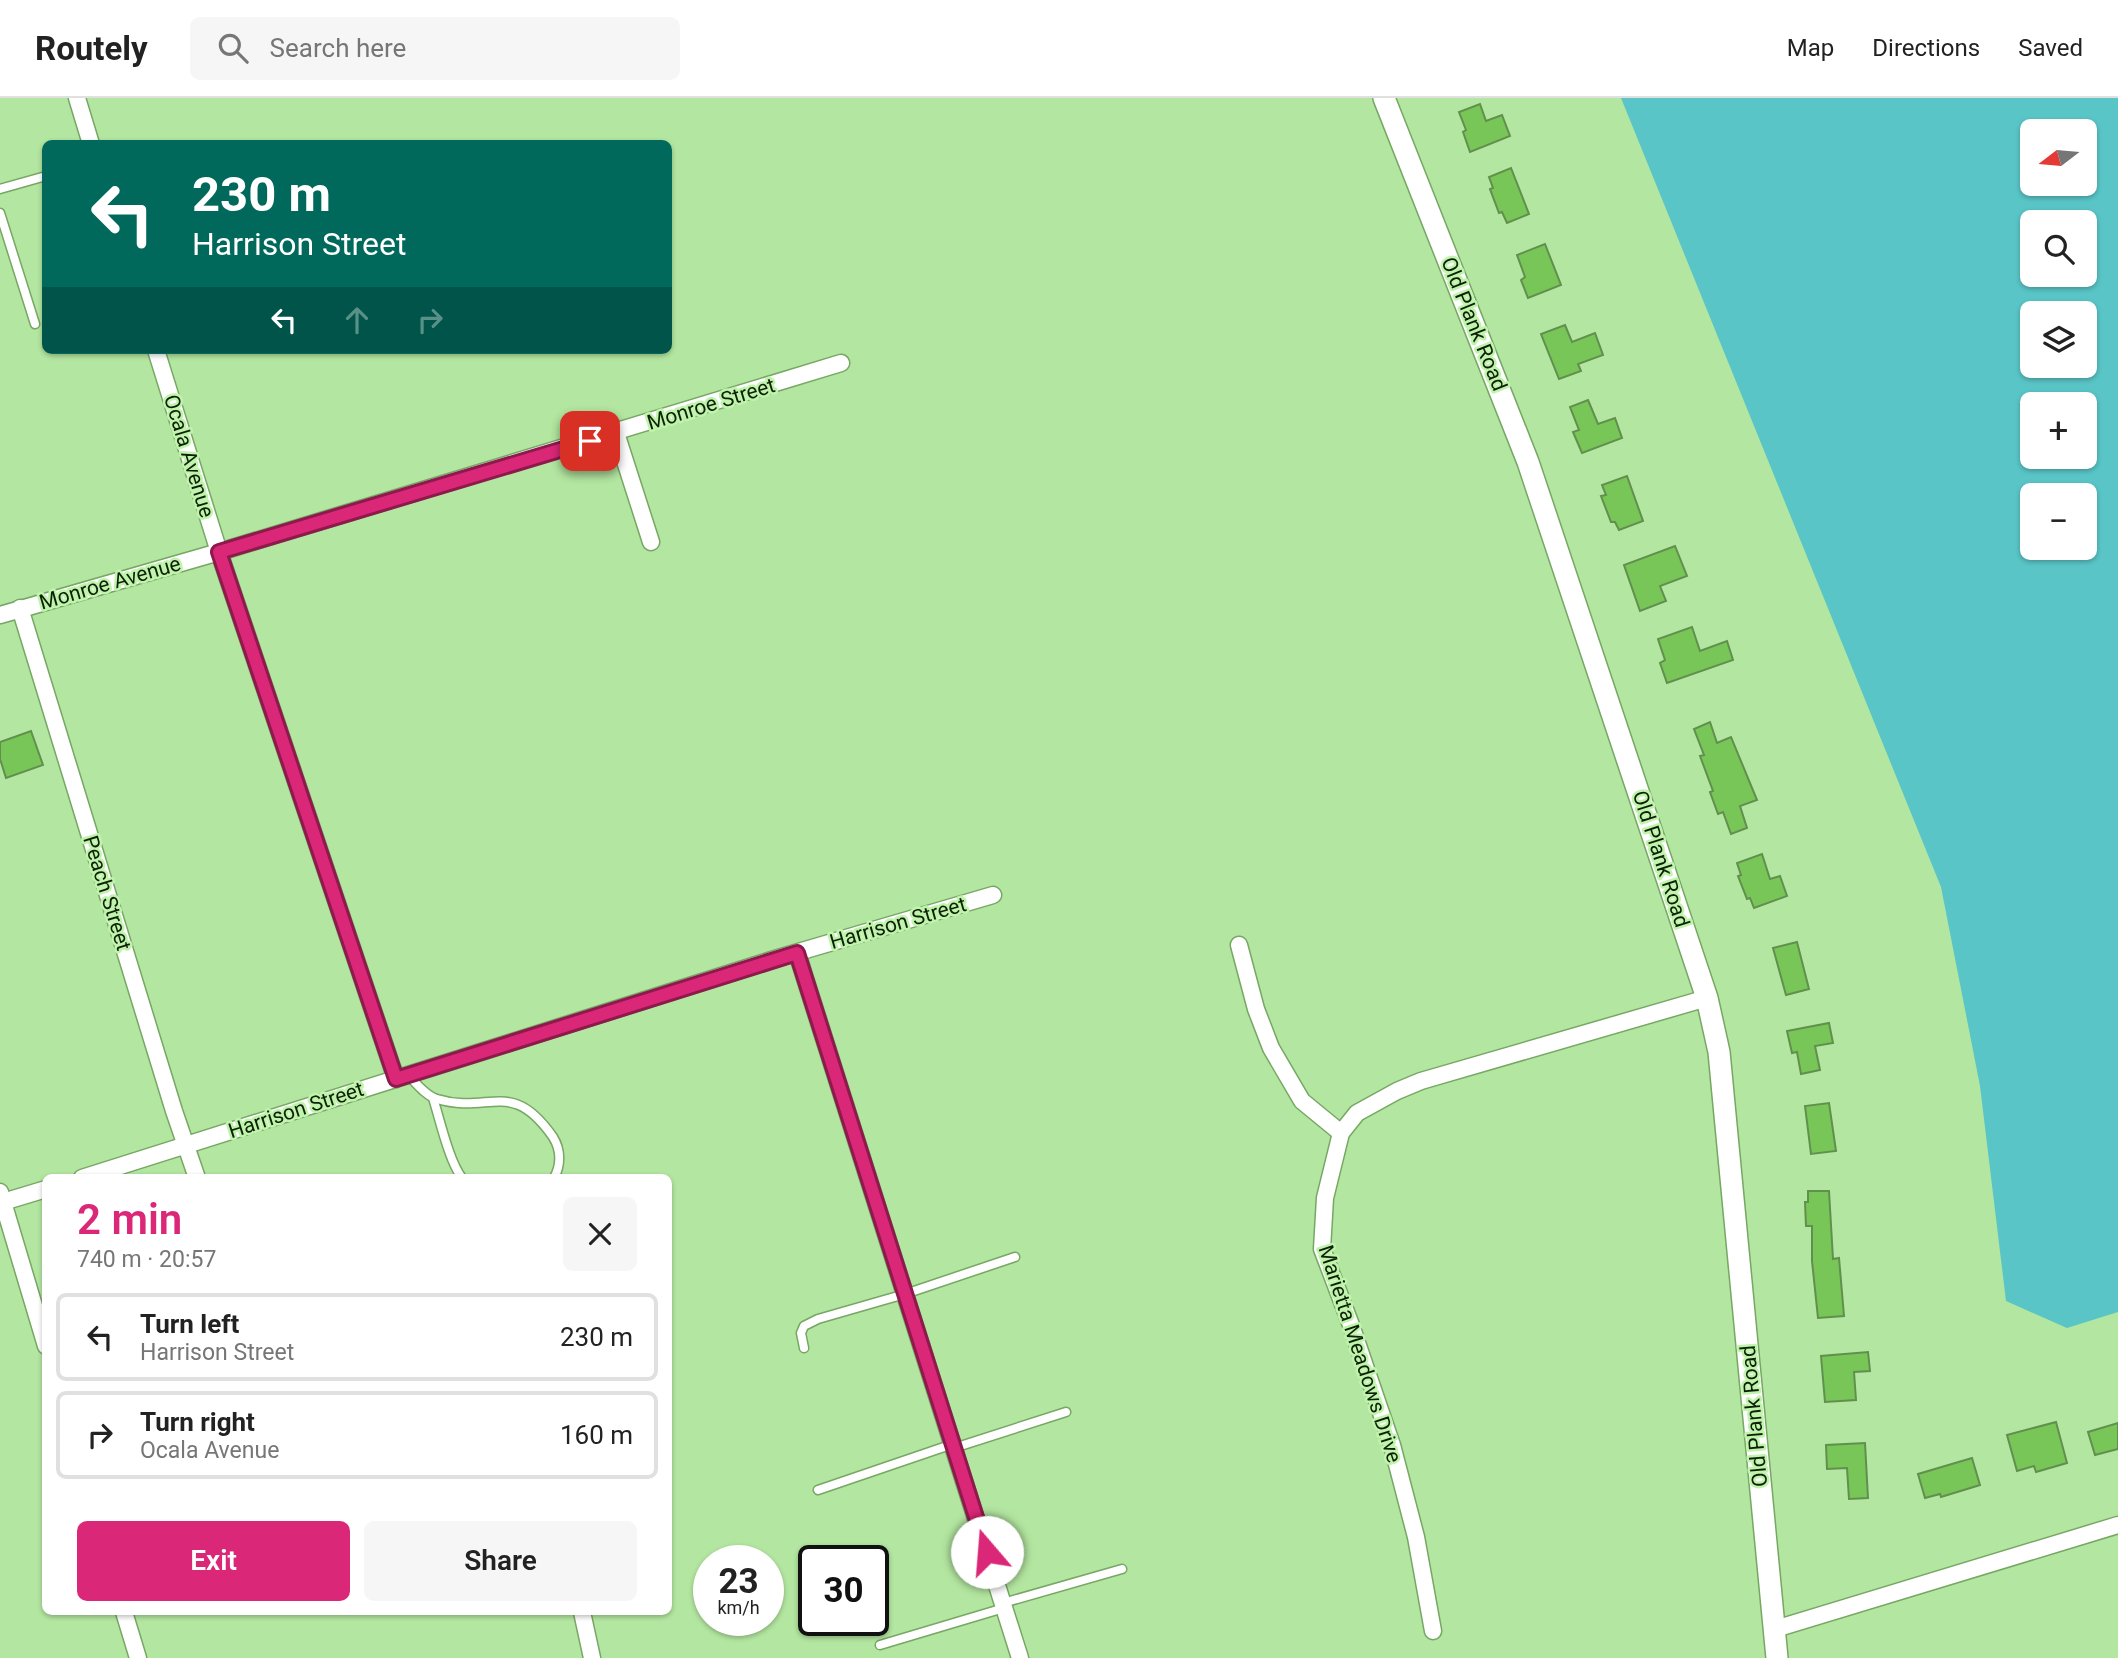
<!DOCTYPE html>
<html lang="en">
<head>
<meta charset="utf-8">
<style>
  :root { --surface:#fff; --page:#f6f6f6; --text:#222; --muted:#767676; --line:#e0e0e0; --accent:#db2777 }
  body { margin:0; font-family:Roboto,sans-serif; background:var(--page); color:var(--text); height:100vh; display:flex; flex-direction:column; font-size:26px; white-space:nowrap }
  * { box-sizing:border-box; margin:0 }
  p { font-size:23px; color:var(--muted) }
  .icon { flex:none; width:38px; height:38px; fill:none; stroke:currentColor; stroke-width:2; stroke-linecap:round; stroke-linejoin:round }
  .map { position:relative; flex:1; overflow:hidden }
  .details { position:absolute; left:42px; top:1076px; width:630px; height:441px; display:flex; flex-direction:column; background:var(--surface); border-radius:10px; box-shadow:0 2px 5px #0004 }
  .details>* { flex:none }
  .top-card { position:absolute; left:42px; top:42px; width:630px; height:214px; border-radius:10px; box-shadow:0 2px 5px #0004; background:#00695c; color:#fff; overflow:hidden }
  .needle { width:46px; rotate:254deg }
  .controls { position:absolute; left:2020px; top:21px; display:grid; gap:14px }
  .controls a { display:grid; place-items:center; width:77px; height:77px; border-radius:10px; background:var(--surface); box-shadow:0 2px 5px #0004; font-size:35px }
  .speed { position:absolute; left:693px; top:1447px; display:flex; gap:14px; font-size:35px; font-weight:700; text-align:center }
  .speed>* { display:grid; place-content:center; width:91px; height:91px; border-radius:50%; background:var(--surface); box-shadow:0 2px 5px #0004; line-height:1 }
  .speed small { font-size:18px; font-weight:400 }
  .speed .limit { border:4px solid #111; border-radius:10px; background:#fff; color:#111 }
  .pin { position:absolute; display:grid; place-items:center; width:60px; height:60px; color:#fff; margin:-30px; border-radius:14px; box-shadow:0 4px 10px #0006 }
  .me { position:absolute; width:77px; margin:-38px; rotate:342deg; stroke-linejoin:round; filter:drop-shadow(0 0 5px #0008) }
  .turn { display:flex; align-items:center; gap:24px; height:147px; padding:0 35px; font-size:32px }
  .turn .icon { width:91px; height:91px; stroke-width:2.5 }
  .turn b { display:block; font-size:49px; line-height:60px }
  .lanes { display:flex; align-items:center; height:66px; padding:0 35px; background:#0003; justify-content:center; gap:35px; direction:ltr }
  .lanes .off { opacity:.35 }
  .round { display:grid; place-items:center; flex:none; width:74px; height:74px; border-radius:10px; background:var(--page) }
  .headline { display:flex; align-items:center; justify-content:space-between; height:119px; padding:0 35px }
  h1 { font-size:42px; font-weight:600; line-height:52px; color:var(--accent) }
  .button { display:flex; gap:14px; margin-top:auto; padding:14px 35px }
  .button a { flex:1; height:80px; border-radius:10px; background:var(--accent); color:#fff; font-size:28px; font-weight:600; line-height:80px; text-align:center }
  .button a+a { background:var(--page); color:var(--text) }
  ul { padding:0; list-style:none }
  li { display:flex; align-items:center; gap:21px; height:88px; margin:0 14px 10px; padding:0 21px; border:4px solid var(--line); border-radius:10px }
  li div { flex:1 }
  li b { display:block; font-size:26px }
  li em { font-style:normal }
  header { display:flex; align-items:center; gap:42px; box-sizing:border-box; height:98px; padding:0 35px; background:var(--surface); border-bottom:2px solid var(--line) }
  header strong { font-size:33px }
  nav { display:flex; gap:38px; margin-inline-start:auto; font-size:24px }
  .search { width:490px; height:63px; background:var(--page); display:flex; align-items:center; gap:18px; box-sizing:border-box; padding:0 24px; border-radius:10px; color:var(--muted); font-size:26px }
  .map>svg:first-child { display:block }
  .water { fill:#59c5c7; fill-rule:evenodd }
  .building { fill:#79c658; stroke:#61904e; stroke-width:2 }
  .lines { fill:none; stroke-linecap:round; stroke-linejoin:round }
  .service-casing { stroke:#77a764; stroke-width:11 }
  .minor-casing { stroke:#77a764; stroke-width:19 }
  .tertiary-casing { stroke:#77a764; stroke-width:24 }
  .service { stroke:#fff; stroke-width:8 }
  .minor { stroke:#fff; stroke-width:16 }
  .tertiary { stroke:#fff; stroke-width:21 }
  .route-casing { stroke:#8e194d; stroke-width:18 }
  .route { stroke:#db2777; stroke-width:12 }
  .labels { text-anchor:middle; stroke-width:5; stroke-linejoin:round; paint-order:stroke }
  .street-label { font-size:21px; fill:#0e2106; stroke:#c0f4ad }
</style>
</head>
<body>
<header>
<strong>Routely</strong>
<div class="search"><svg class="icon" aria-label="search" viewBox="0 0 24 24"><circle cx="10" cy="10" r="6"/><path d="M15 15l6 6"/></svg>Search here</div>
<nav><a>Map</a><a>Directions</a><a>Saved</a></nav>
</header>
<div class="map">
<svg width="2118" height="1560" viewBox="0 0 2118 1560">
  <rect width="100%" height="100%" fill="#b3e6a0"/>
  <path class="water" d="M1621,0H2118V1214L2067,1230L2006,1203L1980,988L1941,789ZM2032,33H2084V86H2032ZM2084,124V177H2032V124ZM2084,215V268H2032V215ZM2032,306H2084V359H2032ZM2032,397H2084V450H2032Z"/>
  <g class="building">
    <polygon points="1480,6 1486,23 1502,17 1510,38 1470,54 1463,34 1466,32 1459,14"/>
    <polygon points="1511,70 1529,116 1507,125 1502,114 1499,115 1490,91 1493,90 1489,79"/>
    <polygon points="1545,146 1561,187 1528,200 1521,182 1525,179 1517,157"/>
    <polygon points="1565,227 1572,244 1595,235 1603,257 1578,266 1581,273 1559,281 1541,236"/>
    <polygon points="1588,302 1598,326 1615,320 1622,340 1582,355 1573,334 1579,332 1570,309"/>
    <polygon points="1627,378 1643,423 1619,432 1615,424 1611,424 1601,398 1606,397 1602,387"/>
    <polygon points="1675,448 1687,478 1660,488 1666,503 1640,513 1624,467"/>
    <polygon points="1692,529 1700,553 1727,543 1733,562 1667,585 1660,565 1665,562 1658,541"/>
    <polygon points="1710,624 1717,645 1731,639 1757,702 1740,708 1747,730 1731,736 1723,714 1718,716 1710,694 1713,693 1700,658 1704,657 1694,631"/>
    <polygon points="31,633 43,667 6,680 0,661 0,644"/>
    <polygon points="1762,756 1770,781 1780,778 1787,798 1754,810 1750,800 1747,801 1738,778 1741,777 1737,765"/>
    <polygon points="1797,844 1809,891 1786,897 1773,850"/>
    <polygon points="1829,925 1833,945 1815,948 1820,972 1801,976 1797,954 1792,955 1787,933"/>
    <polygon points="1829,1005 1836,1053 1811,1056 1805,1008"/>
    <polygon points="1808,1093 1829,1093 1833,1161 1839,1160 1844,1218 1818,1220 1812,1163 1812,1128 1806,1128 1805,1104 1808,1104"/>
    <polygon points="1868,1254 1870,1273 1854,1274 1856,1302 1825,1304 1821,1258"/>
    <polygon points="2056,1324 2067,1365 2036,1374 2034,1368 2017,1373 2007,1337"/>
    <polygon points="2118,1325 2118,1351 2095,1357 2088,1334"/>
    <polygon points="1865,1345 1868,1400 1849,1401 1847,1370 1827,1371 1826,1347"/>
    <polygon points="1972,1360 1980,1387 1941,1399 1940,1396 1925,1400 1918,1376"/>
  </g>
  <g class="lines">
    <g class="service-casing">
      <g id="service">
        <polyline points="0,91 46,78"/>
        <polyline points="0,115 35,226"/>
        <path d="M408,977C416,985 426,998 437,1001C490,1017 511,979 553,1039C561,1052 561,1067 554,1080"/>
        <path d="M433,1000C440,1022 449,1063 462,1080"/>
        <polyline points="804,1250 801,1235 804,1228 818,1221 905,1196 1015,1159"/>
        <polyline points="954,1350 1066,1314"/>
        <polyline points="818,1392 953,1346"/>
        <polyline points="1003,1505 1122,1471"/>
        <polyline points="880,1547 1004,1510"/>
      </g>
    </g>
    <g class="minor-casing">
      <g id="minor">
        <polyline points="77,0 91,46"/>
        <polyline points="156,252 219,454 396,981"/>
        <polyline points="616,335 651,444"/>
        <polyline points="20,510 174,1013 197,1080"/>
        <polyline points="0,517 219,454 841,265"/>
        <polyline points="1239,847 1256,911 1271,950 1302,1003 1341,1035"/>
        <polyline points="797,855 1020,1560"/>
        <polyline points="82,1080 778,860 993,797"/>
        <polyline points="0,1094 46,1248"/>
        <polyline points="3,1104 46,1091"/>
        <polyline points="124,1514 138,1560"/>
        <polyline points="582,1514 592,1560"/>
        <polyline points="1775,1531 2118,1427"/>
        <polyline points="1433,1533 1416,1439 1392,1347 1351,1227 1322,1151 1325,1100 1341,1035 1357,1015 1397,993 1421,983 1707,900"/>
      </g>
    </g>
    <g class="tertiary-casing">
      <polyline id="tertiary" points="1384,0 1528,364 1707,900 1719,954 1777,1560"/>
    </g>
    <use href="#service" class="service"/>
    <use href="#minor" class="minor"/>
    <use href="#tertiary" class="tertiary"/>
  </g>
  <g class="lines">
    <g class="route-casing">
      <polyline id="route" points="590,343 219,454 396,981 797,855 987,1454"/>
    </g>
    <use href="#route" class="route"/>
  </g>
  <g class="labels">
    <g class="street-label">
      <text transform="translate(1474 226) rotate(68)" y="7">Old Plank Road</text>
      <text transform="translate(711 306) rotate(-17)" y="7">Monroe Street</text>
      <text transform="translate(189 358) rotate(73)" y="7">Ocala Avenue</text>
      <text transform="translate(110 485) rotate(-16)" y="7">Monroe Avenue</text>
      <text transform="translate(1661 761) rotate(72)" y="7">Old Plank Road</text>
      <text transform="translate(107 795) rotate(73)" y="7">Peach Street</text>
      <text transform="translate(898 825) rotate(-16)" y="7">Harrison Street</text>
      <text transform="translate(296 1012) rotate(-18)" y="7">Harrison Street</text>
      <text transform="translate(1360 1256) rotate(72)" y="7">Marietta Meadows Drive</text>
      <text transform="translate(1754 1318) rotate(-95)" y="7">Old Plank Road</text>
    </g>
  </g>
</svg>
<div class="controls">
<a><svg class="needle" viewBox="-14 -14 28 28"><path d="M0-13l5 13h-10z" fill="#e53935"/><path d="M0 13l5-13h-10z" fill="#767676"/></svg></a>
<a><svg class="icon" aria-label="search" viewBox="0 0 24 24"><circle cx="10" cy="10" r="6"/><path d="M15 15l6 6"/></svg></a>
<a><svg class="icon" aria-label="layers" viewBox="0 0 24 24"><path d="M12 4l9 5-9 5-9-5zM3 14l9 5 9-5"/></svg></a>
<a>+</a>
<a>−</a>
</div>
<div class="speed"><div>23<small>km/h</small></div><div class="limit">30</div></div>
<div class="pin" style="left:590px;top:343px;background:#d93025"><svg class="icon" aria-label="arrive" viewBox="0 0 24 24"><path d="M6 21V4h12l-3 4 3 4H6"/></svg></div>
<svg class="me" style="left:987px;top:1454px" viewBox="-20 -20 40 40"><circle r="19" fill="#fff"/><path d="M0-13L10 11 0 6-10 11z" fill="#db2777"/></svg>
<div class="top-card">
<div class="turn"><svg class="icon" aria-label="left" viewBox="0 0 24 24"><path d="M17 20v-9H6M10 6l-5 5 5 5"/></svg><div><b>230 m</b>Harrison Street</div></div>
<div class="lanes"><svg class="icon" aria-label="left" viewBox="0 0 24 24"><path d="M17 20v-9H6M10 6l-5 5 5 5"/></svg><svg class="icon off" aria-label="ahead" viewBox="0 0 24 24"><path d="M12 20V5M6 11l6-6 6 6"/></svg><svg class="icon off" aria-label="right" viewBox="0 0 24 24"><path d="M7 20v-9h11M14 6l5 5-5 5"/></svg></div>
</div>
<section class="details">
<div class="headline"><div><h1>2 min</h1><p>740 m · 20:57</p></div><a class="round"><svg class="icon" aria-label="close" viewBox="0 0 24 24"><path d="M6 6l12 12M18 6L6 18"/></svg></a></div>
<ul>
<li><svg class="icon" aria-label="left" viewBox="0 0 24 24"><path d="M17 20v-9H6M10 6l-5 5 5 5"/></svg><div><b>Turn left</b><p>Harrison Street</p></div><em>230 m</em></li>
<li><svg class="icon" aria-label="right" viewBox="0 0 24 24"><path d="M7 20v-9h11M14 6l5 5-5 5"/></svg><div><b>Turn right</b><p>Ocala Avenue</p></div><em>160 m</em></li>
</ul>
<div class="button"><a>Exit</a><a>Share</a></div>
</section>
</div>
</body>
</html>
